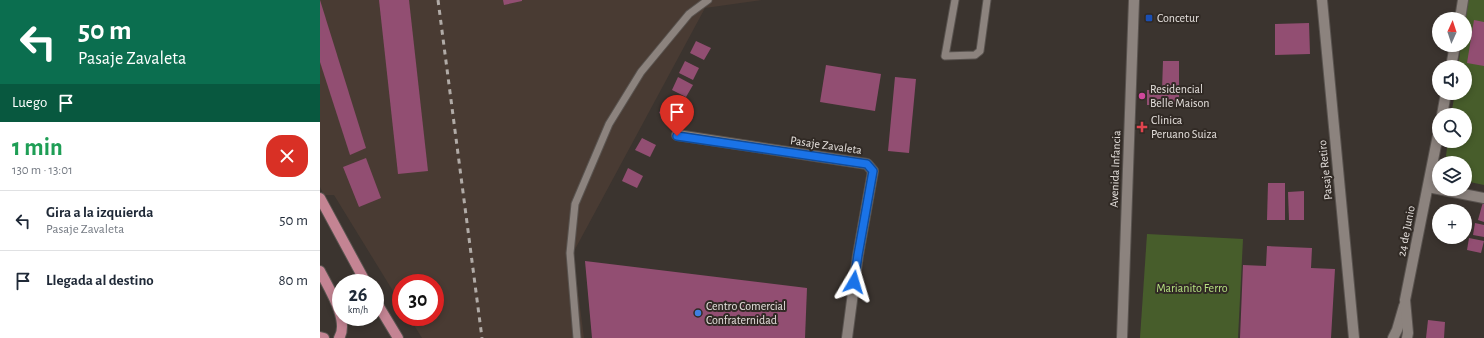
<!DOCTYPE html>
<html lang="es">
<head>
<meta charset="utf-8">
<style>
  :root { --surface:#fff; --page:#f2f2f3; --text:#1f2937; --muted:#747a83; --line:#e0e1e3 }
  body { margin:0; font-family:"Alegreya Sans",sans-serif; background:var(--page); color:var(--text); height:100vh; display:flex; flex-direction:column; font-size:15px; white-space:nowrap }
  * { box-sizing:border-box; margin:0 }
  p { font-size:13px; color:var(--muted) }
  .icon { flex:none; width:22px; height:22px; fill:none; stroke:currentColor; stroke-width:2; stroke-linecap:round; stroke-linejoin:round }
  .map { position:relative; flex:1; overflow:hidden }
  .drawer { display:flex; flex-direction:column; background:var(--surface); width:320px }
  .drawer>* { flex:none }
  .banner { background:#0b6e4f; color:#fff; overflow:hidden }
  .needle { width:26px; rotate:3deg }
  .controls { position:absolute; left:1112px; top:12px; display:grid; gap:8px }
  .controls a { display:grid; place-items:center; width:40px; height:40px; border-radius:50%; background:var(--surface); box-shadow:0 2px 6px #0003; font-size:20px }
  .speed { position:absolute; left:12px; top:274px; display:flex; gap:8px; font-size:20px; font-weight:700; text-align:center }
  .speed>* { display:grid; place-content:center; width:52px; height:52px; border-radius:50%; background:var(--surface); box-shadow:0 2px 6px #0003; line-height:1 }
  .speed small { font-size:10px; font-weight:400 }
  .speed .limit { border:6px solid #d22; background:#fff; color:#111 }
  .pin { position:absolute; display:grid; place-items:center; width:34px; height:34px; color:#fff; margin:-41px -17px; border-radius:50% 50% 50% 0; rotate:-45deg; box-shadow:0 0 4px #0007 }
  .pin .icon { rotate:45deg }
  .me { position:absolute; width:44px; margin:-22px; rotate:7deg; stroke-linejoin:round; filter:drop-shadow(0 0 3px #0008) }
  .turn { display:flex; align-items:center; gap:14px; height:84px; padding:0 12px; font-size:18px }
  .turn .icon { width:52px; height:52px; stroke-width:2.5 }
  .turn b { display:block; font-size:28px; line-height:34px }
  .then { display:flex; align-items:center; height:38px; padding:0 12px; background:#0003; gap:8px; font-size:15px }
  .round { display:grid; place-items:center; flex:none; width:42px; height:42px; border-radius:16px; background:var(--page) }
  .summary { display:flex; align-items:center; justify-content:space-between; height:68px; padding:0 12px }
  h1 { font-size:24px; font-weight:700; line-height:30px; color:#1e9e55 }
  ul { padding:0; list-style:none }
  li { display:flex; align-items:center; gap:12px; height:60px; padding:0 12px; border-top:1px solid var(--line) }
  li div { flex:1 }
  li b { display:block; font-size:15px }
  li em { font-style:normal }
  main { display:flex; flex:1; min-height:0 }
  .map>svg:first-child { display:block }
  .built { fill:#493b33 }
  .green { fill:#475d2b }
  .building { fill:#924e72 }
  .lines { fill:none; stroke-linecap:round; stroke-linejoin:round }
  .lane-casing { stroke:#59534f; stroke-width:9 }
  .street-casing { stroke:#59534f; stroke-width:12 }
  .secondary-casing { stroke:#59534f; stroke-width:12 }
  .primary-casing { stroke:#59534f; stroke-width:12 }
  .lane { stroke:#8c837e; stroke-width:7 }
  .street { stroke:#8c837e; stroke-width:10 }
  .secondary { stroke:#8c837e; stroke-width:10 }
  .primary { stroke:#c48493; stroke-width:10 }
  .rail { stroke:#b1aba7; stroke-width:3; stroke-dasharray:5 5; stroke-linecap:butt }
  .route-casing { stroke:#114b97; stroke-width:10 }
  .route { stroke:#1a73e8; stroke-width:7 }
  .transit-dot { fill:#1a4fb4; stroke:#312a25; stroke-width:1.5 }
  .hotel-dot { fill:#d1479c; stroke:#312a25; stroke-width:1.5 }
  .health-dot { fill:#e0444e; stroke:#312a25; stroke-width:1.5 }
  .shop-dot { fill:#3f7fe0; stroke:#312a25; stroke-width:1.5 }
  .labels { text-anchor:middle; stroke-width:4; stroke-linejoin:round; paint-order:stroke }
  .poi-label { font-size:12px; fill:#e6e1de; stroke:#312a25; text-anchor:start }
  .street-label { font-size:12px; fill:#e6e1de; stroke:#312a25 }
  .park-label { font-size:12px; fill:#b6e181; stroke:#312a25 }
</style>
</head>
<body>
<main>
<section class="drawer">
<div class="banner">
<div class="turn"><svg class="icon" aria-label="left" viewBox="0 0 24 24"><path d="M17 20v-9H6M10 6l-5 5 5 5"/></svg><div><b>50 m</b>Pasaje Zavaleta</div></div>
<div class="then">Luego<svg class="icon" aria-label="arrive" viewBox="0 0 24 24"><path d="M6 21V4h12l-3 4 3 4H6"/></svg></div>
</div>
<div class="summary"><div><h1>1 min</h1><p>130 m · 13:01</p></div><a class="round" style="background:#d93025;color:#fff"><svg class="icon" aria-label="close" viewBox="0 0 24 24"><path d="M6 6l12 12M18 6L6 18"/></svg></a></div>
<ul>
<li><svg class="icon" aria-label="left" viewBox="0 0 24 24"><path d="M17 20v-9H6M10 6l-5 5 5 5"/></svg><div><b>Gira a la izquierda</b><p>Pasaje Zavaleta</p></div><em>50 m</em></li>
<li><svg class="icon" aria-label="arrive" viewBox="0 0 24 24"><path d="M6 21V4h12l-3 4 3 4H6"/></svg><div><b>Llegada al destino</b></div><em>80 m</em></li>
</ul>
</section>
<div class="map">
<svg width="1164" height="338" viewBox="0 0 1164 338">
  <rect width="100%" height="100%" fill="#3b342f"/>
  <polygon class="built" points="0,0 442,0 385,8 253,253 264,338 102,338 89,317 115,317 115,283 81,283 81,304 14,195 4,195 0,187"/>
  <g class="green">
    <polygon points="1148,0 1164,0 1164,185 1145,181 1145,163 1125,163 1128,141 1145,141 1145,115 1131,115 1135,93 1145,93 1145,67 1138,67 1141,45 1145,45 1145,20"/>
    <polygon points="827,234 923,239 918,338 820,338"/>
  </g>
  <g class="building">
    <polygon points="0,0 46,148 30,155 0,62"/>
    <polygon points="59,0 89,0 108,171 78,174"/>
    <polygon points="183,0 202,0 202,1 184,5"/>
    <polygon points="1154,20 1164,22 1164,66 1147,63"/>
    <polygon points="989,23 990,54 955,55 955,24"/>
    <polygon points="376,41 391,48 384,60 370,53"/>
    <polygon points="365,61 379,68 373,80 359,73"/>
    <polygon points="843,61 859,61 859,105 827,105 827,90 842,90"/>
    <polygon points="506,65 561,74 555,111 500,102"/>
    <polygon points="358,77 373,85 366,97 352,90"/>
    <polygon points="575,77 596,79 589,153 568,151"/>
    <polygon points="345,101 360,108 354,121 339,113"/>
    <polygon points="322,138 336,145 330,157 315,150"/>
    <polygon points="46,158 61,198 39,207 23,167"/>
    <polygon points="308,168 323,176 317,188 302,181"/>
    <polygon points="948,183 965,183 965,220 947,220"/>
    <polygon points="984,191 984,220 969,220 968,192"/>
    <polygon points="1163,202 1164,202 1164,222 1158,220"/>
    <polygon points="1155,223 1164,225 1164,237 1153,235"/>
    <polygon points="1149,238 1164,241 1161,253 1147,250"/>
    <polygon points="947,246 992,248 991,268 1015,269 1011,338 920,338 923,265 946,266"/>
    <polygon points="265,261 487,288 485,338 272,338"/>
    <polygon points="1108,320 1125,322 1124,338 1106,338"/>
  </g>
  <g class="lines">
    <g class="lane-casing">
      <g id="lane">
        <polyline points="635,0 625,56 655,55 660,51 667,0"/>
        <polyline points="257,338 250,253 255,204 289,124 321,72 369,14 388,0"/>
      </g>
    </g>
    <g class="street-casing">
      <g id="street">
        <polyline points="1002,0 1034,338"/>
        <polyline points="1140,19 1143,0"/>
        <polyline points="1131,67 1135,45"/>
        <polyline points="1122,115 1126,93"/>
        <polyline points="357,135 547,164 553,171 538,255 527,338"/>
        <polyline points="1108,187 1164,198"/>
        <polyline points="1073,338 1077,330 1084,306"/>
        <polyline points="1087,338 1088,333 1085,300 1119,130"/>
      </g>
    </g>
    <g class="secondary-casing">
      <polyline id="secondary" points="802,338 814,0"/>
    </g>
    <g class="primary-casing">
      <g id="primary">
        <polyline points="0,198 46,283"/>
        <path d="M0,271C8,287 30,321 19,338"/>
        <polyline points="55,300 78,338"/>
        <polyline points="0,337 4,338"/>
      </g>
    </g>
    <use href="#lane" class="lane"/>
    <use href="#street" class="street"/>
    <use href="#secondary" class="secondary"/>
    <use href="#primary" class="primary"/>
    <polyline class="rail" points="118,0 162,338"/>
  </g>
  <g class="lines">
    <g class="route-casing">
      <polyline id="route" points="357,136 547,164 553,171 538,255 534,282"/>
    </g>
    <use href="#route" class="route"/>
  </g>
  <rect class="transit-dot" x="825" y="14" width="8" height="8" rx="2"/>
  <circle class="hotel-dot" cx="822" cy="96" r="4"/>
  <path class="health-dot" d="M820 121h4v4h4v4h-4v4h-4v-4h-4v-4h4z"/>
  <circle class="shop-dot" cx="378" cy="313" r="4"/>
  <g class="labels">
    <g class="poi-label">
      <text x="837" y="22">Concetur</text>
      <text x="830" y="93">Residencial<tspan x="830" dy="14">Belle Maison</tspan></text>
      <text x="831" y="124">Clinica<tspan x="831" dy="14">Peruano Suiza</tspan></text>
      <text x="386" y="310">Centro Comercial<tspan x="386" dy="14">Confraternidad</tspan></text>
    </g>
    <g class="street-label">
      <text transform="translate(506 145) rotate(8)" y="4">Pasaje Zavaleta</text>
      <text transform="translate(795 169) rotate(-88)" y="4">Avenida Infancia</text>
      <text transform="translate(1005 170) rotate(-96)" y="4">Pasaje Retiro</text>
      <text transform="translate(1086 231) rotate(-79)" y="4">24 de Junio</text>
    </g>
    <g class="park-label">
      <text x="872" y="292">Marianito Ferro</text>
    </g>
  </g>
</svg>
<div class="controls">
<a><svg class="needle" viewBox="-14 -14 28 28"><path d="M0-13l5 13h-10z" fill="#e53935"/><path d="M0 13l5-13h-10z" fill="#747a83"/></svg></a>
<a><svg class="icon" aria-label="sound" viewBox="0 0 24 24"><path d="M4 9h4l5-4v14l-5-4H4zM17 9q2 3 0 6"/></svg></a>
<a><svg class="icon" aria-label="search" viewBox="0 0 24 24"><circle cx="10" cy="10" r="6"/><path d="M15 15l6 6"/></svg></a>
<a><svg class="icon" aria-label="layers" viewBox="0 0 24 24"><path d="M12 4l9 5-9 5-9-5zM3 14l9 5 9-5"/></svg></a>
<a>+</a>
</div>
<div class="speed"><div>26<small>km/h</small></div><div class="limit">30</div></div>
<div class="pin" style="left:357px;top:136px;background:#d93025"><svg class="icon" aria-label="arrive" viewBox="0 0 24 24"><path d="M6 21V4h12l-3 4 3 4H6"/></svg></div>
<svg class="me" style="left:534px;top:282px" viewBox="-20 -20 40 40"><path d="M0-17L14 15 0 8-14 15z" fill="#1a73e8" stroke="#fff" stroke-width="4"/></svg>
</div>
</main>
</body>
</html>
